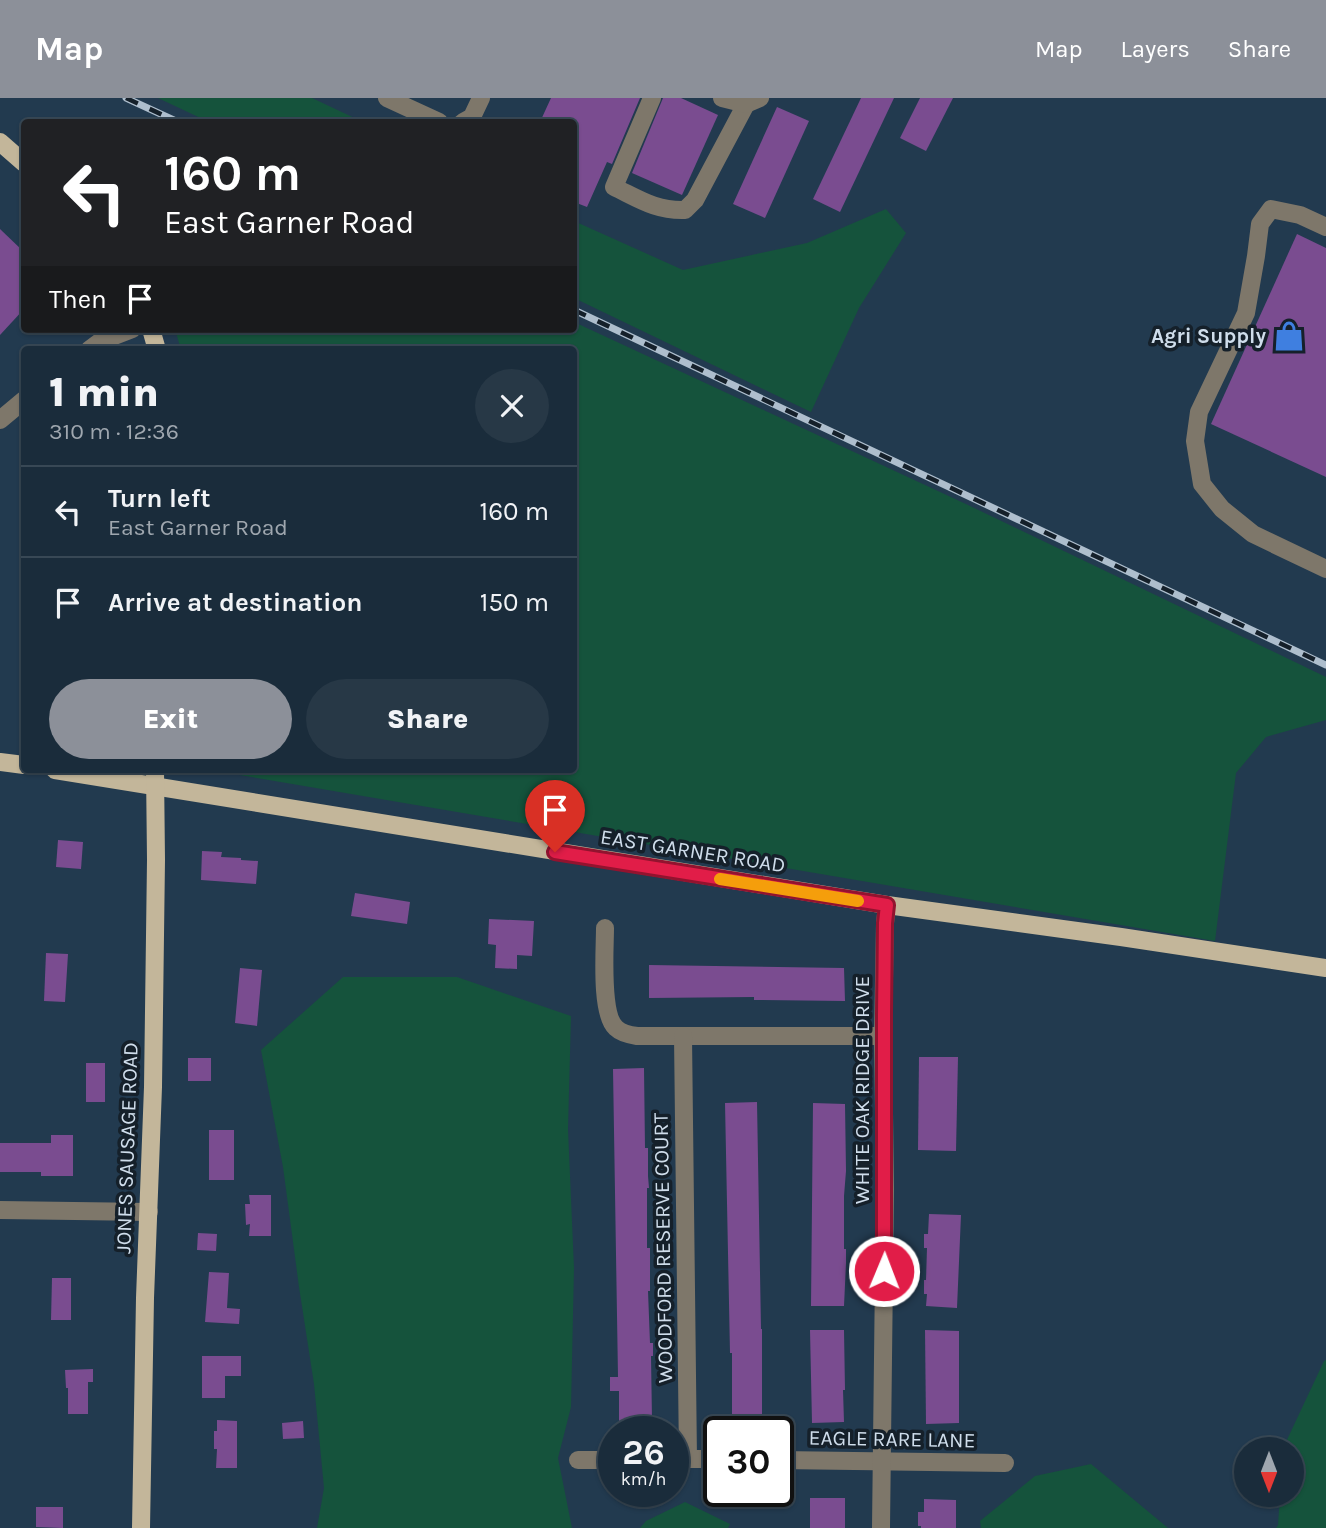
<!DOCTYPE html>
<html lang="en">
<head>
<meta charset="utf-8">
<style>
  :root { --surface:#1a2c3b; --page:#273846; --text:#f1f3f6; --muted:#9fa7af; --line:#384855; --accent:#8c9099 }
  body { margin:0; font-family:Karla,sans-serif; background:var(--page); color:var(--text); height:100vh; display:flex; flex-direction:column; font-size:26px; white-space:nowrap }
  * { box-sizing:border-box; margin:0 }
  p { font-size:23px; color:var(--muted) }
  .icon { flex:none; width:38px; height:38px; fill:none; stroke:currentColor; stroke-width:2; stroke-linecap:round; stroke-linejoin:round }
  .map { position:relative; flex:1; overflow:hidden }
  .details { position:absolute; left:21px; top:248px; width:556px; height:427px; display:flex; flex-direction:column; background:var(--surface); border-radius:7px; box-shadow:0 2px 5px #0004,0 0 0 2px var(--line) }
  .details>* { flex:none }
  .hud { position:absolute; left:21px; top:21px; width:556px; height:214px; border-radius:7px; box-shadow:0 2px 5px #0004,0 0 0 2px var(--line); background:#202124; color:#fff; overflow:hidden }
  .needle { width:46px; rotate:180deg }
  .fabs { position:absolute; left:1234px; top:1339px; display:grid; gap:14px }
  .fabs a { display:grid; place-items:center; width:70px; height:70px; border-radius:50%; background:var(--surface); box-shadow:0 2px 5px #0004,0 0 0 2px var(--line); font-size:35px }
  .speed { position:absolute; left:598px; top:1318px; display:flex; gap:14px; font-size:35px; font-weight:700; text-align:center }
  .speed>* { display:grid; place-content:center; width:91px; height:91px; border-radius:50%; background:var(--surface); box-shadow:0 2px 5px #0004,0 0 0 2px var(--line); line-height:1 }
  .speed small { font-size:18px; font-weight:400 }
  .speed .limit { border:4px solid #111; border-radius:10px; background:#fff; color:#111 }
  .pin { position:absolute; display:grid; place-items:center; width:60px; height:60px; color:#fff; margin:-72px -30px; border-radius:50% 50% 50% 0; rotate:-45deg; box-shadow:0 0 7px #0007 }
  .pin .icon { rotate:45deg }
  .me { position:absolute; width:77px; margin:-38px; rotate:1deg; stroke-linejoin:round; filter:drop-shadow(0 0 5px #0008) }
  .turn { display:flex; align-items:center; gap:24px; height:147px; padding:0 28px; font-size:32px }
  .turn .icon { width:91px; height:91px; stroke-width:2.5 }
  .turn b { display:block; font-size:49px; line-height:60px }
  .then { display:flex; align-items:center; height:66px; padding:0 28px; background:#0003; gap:14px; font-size:26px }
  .round { display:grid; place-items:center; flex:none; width:74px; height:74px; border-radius:37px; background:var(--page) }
  .summary { display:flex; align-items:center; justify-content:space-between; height:119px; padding:0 28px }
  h1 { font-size:42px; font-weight:800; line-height:52px }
  .action { display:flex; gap:14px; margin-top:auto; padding:14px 28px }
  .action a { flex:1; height:80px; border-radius:42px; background:var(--accent); color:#fff; font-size:28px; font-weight:800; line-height:80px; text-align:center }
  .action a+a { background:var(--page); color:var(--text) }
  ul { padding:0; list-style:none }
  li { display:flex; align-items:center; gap:21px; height:91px; padding:0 28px; border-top:2px solid var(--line) }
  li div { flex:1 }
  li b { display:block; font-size:26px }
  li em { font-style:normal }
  header { display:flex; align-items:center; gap:42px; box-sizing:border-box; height:98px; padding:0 35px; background:var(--accent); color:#fff }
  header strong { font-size:33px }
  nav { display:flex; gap:38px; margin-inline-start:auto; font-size:24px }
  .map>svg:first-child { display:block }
  .green { fill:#15533c }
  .building { fill:#7a4c90 }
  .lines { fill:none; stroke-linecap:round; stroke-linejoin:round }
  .minor { stroke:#7e776a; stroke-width:18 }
  .major { stroke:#c3b69a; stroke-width:18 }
  .rail-casing { stroke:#aebecd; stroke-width:7 }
  .rail { stroke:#15202a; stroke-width:4.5; stroke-dasharray:13; stroke-linecap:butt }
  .route-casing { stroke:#92132f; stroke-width:18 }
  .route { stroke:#e11d48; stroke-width:12 }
  .slow { stroke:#f59e0b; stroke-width:12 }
  .labels { text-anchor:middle; stroke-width:7; stroke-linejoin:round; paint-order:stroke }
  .poi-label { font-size:21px; font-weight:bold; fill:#cfddeb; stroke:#15202a; text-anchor:end }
  .street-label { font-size:21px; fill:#cfddeb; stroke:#15202a }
</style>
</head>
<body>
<header>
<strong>Map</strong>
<nav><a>Map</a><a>Layers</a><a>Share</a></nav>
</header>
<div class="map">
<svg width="1326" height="1430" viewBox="0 0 1326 1430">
  <rect width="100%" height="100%" fill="#223a4f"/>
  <g class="green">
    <polygon points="158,0 312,0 363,24 209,24"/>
    <polygon points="886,111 906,135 859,210 811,314 574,200 574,123 683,172 807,145"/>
    <polygon points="574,224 968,407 1326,579 1326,622 1266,639 1236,675 1215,843 210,672 574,672 574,252 181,252 175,231 574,231"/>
    <polygon points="343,879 457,879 571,918 568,1031 574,1170 571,1309 558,1360 572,1430 317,1430 324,1390 314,1286 299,1189 283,1069 261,952"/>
    <polygon points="1326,1262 1326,1430 1276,1430 1278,1427 1280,1397 1292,1396 1292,1351 1284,1351 1285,1346 1324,1263"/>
    <polygon points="1091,1366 1168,1430 981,1430 980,1423 1035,1378"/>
    <polygon points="685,1404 730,1426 728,1430 640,1430 646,1423"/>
  </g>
  <g class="building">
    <polygon points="551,0 640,0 612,66 607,64 587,109 574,104 574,24 540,24"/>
    <polygon points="663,0 681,0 718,17 682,97 632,75"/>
    <polygon points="861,0 894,0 840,114 813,101"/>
    <polygon points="920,0 953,0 926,53 900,40"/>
    <polygon points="777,9 809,23 765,120 733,106"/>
    <polygon points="0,131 24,154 24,211 0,237"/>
    <polygon points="1297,136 1326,150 1326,379 1211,326"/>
    <polygon points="58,742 83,744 81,771 56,769"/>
    <polygon points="202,753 222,754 221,759 241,760 241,762 258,763 256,786 201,782"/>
    <polygon points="355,795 410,804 407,826 351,818"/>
    <polygon points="489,821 534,823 532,858 517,857 517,871 495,870 496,847 488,846"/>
    <polygon points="46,855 68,856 65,904 44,903"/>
    <polygon points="649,867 844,870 845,903 754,902 754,899 649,900"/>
    <polygon points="240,870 262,872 257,928 235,925"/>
    <polygon points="919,959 958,959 956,1053 918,1052"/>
    <rect x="188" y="960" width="23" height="23"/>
    <rect x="86" y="965" width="19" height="39"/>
    <polygon points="644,970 645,1050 648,1050 648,1078 649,1090 647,1090 647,1150 650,1150 650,1193 648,1193 650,1245 653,1245 653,1258 651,1258 652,1322 619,1323 619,1293 610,1293 610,1279 618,1279 613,971"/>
    <polygon points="757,1004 761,1231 762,1231 762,1323 732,1323 732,1255 730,1255 725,1005"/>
    <polygon points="813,1005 845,1006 846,1073 844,1098 844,1151 846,1151 846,1165 844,1208 811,1208"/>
    <rect x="209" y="1032" width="25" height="50"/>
    <polygon points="51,1037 73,1037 73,1078 41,1078 41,1074 0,1074 0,1045 51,1045"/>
    <polygon points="249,1097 271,1097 271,1138 249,1138 250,1126 246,1127 245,1106 250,1106"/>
    <polygon points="929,1116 961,1117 957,1210 926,1208 927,1196 924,1196 924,1182 926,1182 927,1150 924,1150 924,1136 928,1136"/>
    <polygon points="198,1135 217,1136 216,1153 197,1152"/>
    <polygon points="209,1174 229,1175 227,1210 240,1211 239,1226 205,1224"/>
    <polygon points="52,1180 71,1180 71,1222 51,1222"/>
    <polygon points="810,1232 844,1232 845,1292 843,1292 844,1324 812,1325"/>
    <polygon points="925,1232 959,1233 959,1325 926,1326"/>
    <polygon points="202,1258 241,1258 241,1278 225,1278 225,1300 202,1300"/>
    <polygon points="93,1271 93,1284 88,1284 88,1316 68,1316 68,1290 66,1290 65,1272"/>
    <polygon points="217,1322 237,1323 237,1370 216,1370 217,1351 214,1351 214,1333 217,1333"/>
    <polygon points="303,1323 304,1340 283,1341 282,1325"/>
    <rect x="810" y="1400" width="35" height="30"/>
    <polygon points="924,1401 956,1402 956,1430 921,1430 921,1428 918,1428 918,1414 924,1414"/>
    <polygon points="36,1409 63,1409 63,1430 36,1429"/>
  </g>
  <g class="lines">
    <g class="minor">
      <polyline points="387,0 439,24"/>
      <path d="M652,0L614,89C639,101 656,113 685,112L695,102L746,6"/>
      <polyline points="722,0 746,6 760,0"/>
      <polyline points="463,24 472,19 481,0"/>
      <polyline points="1326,129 1300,117 1271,111 1260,126 1256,158 1246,215 1199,314 1195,343 1202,386 1222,411 1253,436 1326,471"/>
      <polyline points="89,252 101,243 132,231"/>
      <polyline points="0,322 24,302"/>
      <path d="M605,830C605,851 600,916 616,930C621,935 630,937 637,938H883"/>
      <polyline points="683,938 688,1361"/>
      <polyline points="0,1112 149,1114"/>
      <polyline points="674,1361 719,1361"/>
      <polyline points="578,1362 614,1362"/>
      <polyline points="779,1362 1005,1365"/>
      <polyline points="881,1430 885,1091 883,938 885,825 887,807"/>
    </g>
    <g class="major">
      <polyline points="0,44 24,65"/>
      <polyline points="151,231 157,252"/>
      <polyline points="0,664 24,667"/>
      <polyline points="55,672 887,807 1121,839 1326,870"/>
      <polyline points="141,1430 145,1200 153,989 156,762 155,672"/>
    </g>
    <g class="rail-casing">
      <g id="rail">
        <polyline points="126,0 178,24"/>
        <polyline points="574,212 1326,567"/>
      </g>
    </g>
    <use href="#rail" class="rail"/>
  </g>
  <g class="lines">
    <g class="route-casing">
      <polyline id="route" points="555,754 887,807 885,825 884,916 884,1173"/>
    </g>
    <use href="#route" class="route"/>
    <polyline class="slow" points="720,781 858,803"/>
  </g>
  <defs>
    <g id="shop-bare" transform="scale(2.415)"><path d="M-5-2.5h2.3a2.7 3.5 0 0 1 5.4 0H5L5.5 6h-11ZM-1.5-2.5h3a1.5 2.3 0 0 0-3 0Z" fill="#3f7fe0" stroke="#15202a" stroke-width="2.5" paint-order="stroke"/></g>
  </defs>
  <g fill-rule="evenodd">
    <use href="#shop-bare" x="1289" y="238"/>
  </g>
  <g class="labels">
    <g class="poi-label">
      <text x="1266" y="245">Agri Supply</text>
    </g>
    <g class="street-label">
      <text transform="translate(693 753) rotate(9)" y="7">EAST GARNER ROAD</text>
      <text transform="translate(862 992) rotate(-90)" y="7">WHITE OAK RIDGE DRIVE</text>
      <text transform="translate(127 1050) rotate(-88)" y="7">JONES SAUSAGE ROAD</text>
      <text transform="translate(663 1150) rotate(-91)" y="7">WOODFORD RESERVE COURT</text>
      <text transform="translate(892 1341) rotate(1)" y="7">EAGLE RARE LANE</text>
    </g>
  </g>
</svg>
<div class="fabs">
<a><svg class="needle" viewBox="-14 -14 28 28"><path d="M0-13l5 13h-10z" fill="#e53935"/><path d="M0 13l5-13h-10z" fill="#9fa7af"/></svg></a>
</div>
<div class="speed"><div>26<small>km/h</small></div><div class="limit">30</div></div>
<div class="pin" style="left:555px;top:754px;background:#d93025"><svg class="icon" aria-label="arrive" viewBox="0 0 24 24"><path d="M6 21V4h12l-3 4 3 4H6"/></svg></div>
<svg class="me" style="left:884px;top:1173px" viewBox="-20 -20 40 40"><circle r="17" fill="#e11d48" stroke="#fff" stroke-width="3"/><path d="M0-11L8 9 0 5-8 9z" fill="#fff"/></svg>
<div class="hud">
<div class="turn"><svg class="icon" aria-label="left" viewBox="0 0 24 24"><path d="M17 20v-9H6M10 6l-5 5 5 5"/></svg><div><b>160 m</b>East Garner Road</div></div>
<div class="then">Then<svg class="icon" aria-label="arrive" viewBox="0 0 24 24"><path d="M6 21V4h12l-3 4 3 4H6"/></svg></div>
</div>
<section class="details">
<div class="summary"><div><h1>1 min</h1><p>310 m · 12:36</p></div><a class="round"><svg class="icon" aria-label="close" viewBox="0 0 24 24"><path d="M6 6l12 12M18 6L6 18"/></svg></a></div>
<ul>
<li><svg class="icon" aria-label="left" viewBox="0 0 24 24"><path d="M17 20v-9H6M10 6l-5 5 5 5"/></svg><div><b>Turn left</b><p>East Garner Road</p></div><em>160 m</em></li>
<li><svg class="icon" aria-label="arrive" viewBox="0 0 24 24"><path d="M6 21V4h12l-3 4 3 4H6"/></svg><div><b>Arrive at destination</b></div><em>150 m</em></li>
</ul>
<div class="action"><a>Exit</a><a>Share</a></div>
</section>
</div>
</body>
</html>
